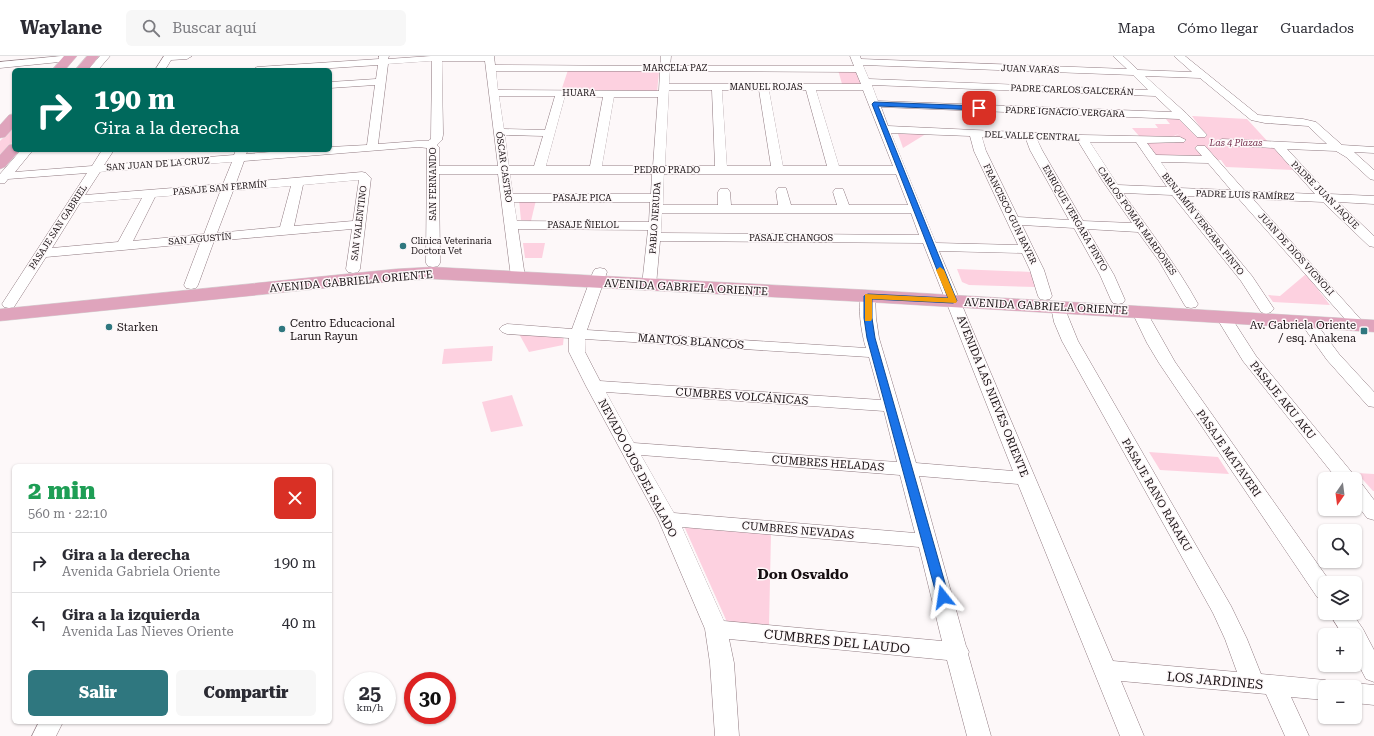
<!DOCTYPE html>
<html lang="es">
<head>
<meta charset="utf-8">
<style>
  :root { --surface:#fff; --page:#f7f7f7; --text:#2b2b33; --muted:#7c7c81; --line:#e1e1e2; --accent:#2f777f }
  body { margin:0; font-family:"Roboto Serif",serif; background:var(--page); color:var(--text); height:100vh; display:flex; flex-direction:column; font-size:15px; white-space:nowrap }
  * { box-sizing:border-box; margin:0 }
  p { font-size:13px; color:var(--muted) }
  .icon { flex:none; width:22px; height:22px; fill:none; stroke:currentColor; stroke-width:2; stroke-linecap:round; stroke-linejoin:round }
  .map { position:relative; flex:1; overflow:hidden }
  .drawer { position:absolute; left:12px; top:408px; width:320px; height:260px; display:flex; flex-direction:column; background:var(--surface); border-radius:6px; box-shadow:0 1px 3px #0004 }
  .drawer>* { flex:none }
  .banner { position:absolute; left:12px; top:12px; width:320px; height:84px; border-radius:6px; box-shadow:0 1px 3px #0004; background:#00695c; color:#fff; overflow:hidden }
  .needle { width:26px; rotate:194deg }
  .fabs { position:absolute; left:1318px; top:416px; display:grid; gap:8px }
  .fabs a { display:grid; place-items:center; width:44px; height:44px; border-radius:6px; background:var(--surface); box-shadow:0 1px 3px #0004; font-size:20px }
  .speed { position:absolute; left:344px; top:616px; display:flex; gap:8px; font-size:20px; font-weight:700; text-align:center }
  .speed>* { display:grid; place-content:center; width:52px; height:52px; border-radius:50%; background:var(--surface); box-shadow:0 1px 3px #0004; line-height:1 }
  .speed small { font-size:10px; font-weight:400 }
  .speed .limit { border:6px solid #d22; background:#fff; color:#111 }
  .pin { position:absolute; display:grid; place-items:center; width:34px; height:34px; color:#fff; margin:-17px; border-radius:8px; box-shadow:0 2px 6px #0006 }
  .me { position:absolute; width:44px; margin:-22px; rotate:345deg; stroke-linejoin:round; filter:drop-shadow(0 0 3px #0008) }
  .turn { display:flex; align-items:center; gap:14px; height:84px; padding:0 16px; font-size:18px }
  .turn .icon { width:52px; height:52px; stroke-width:2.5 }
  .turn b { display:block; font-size:28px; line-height:34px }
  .round { display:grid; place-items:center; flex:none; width:42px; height:42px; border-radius:6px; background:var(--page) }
  .overview { display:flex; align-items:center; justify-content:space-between; height:68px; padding:0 16px }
  h1 { font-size:24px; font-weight:800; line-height:30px; color:#1e9e55 }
  .action { display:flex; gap:8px; margin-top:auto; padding:8px 16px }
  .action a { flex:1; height:46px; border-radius:6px; background:var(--accent); color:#fff; font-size:16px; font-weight:800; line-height:46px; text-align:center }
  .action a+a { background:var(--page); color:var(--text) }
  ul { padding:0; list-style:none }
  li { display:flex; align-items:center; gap:12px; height:60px; padding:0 16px; border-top:1px solid var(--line) }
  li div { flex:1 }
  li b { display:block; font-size:15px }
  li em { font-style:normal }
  header { display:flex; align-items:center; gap:24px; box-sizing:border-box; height:56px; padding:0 20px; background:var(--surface); border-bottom:1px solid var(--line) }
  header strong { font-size:19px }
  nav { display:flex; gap:22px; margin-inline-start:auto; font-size:14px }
  .search { width:280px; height:36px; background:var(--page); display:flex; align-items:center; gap:10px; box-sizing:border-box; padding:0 14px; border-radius:6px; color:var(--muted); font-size:15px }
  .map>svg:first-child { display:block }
  .green { fill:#fdd1e0 }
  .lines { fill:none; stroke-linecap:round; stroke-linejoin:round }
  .minor-casing { stroke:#907a81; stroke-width:1 }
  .major-casing { stroke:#d5d4d4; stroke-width:1 }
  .minor { fill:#fff; fill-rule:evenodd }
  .major { fill:#dfa4bc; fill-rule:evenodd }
  .route { fill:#1a73e8; stroke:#114b97 }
  .slow { fill:#f59e0b }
  .poi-dot { fill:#2f777f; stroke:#fdf8f9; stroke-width:1.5 }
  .labels { text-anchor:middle; stroke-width:3; stroke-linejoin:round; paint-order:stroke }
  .far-street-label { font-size:9px; fill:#160e11; stroke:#fdf8f9 }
  .far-park-label { font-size:9px; font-style:italic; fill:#732e4c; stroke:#fdf8f9 }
  .far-poi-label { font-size:9px; fill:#160e11; stroke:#fdf8f9; text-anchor:start }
  .street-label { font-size:11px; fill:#160e11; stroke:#fdf8f9 }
  .poi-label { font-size:11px; fill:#160e11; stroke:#fdf8f9; text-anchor:start }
  .near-street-label { font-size:13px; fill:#160e11; stroke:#fdf8f9 }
  .near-neighbourhood-label { font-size:14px; font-weight:bold; fill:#160e11; stroke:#fdf8f9 }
</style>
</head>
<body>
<header>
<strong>Waylane</strong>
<div class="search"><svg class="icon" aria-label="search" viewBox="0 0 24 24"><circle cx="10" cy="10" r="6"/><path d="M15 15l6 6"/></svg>Buscar aquí</div>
<nav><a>Mapa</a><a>Cómo llegar</a><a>Guardados</a></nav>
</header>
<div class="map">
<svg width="1374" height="680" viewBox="0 0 1374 680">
  <rect width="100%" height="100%" fill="#fdf8f9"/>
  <g class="green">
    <polygon points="568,14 649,14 659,16 657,36 561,35"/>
    <polygon points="838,14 856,14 861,28 842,28"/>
    <polygon points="1192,60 1247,63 1294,114 1226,111 1221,104 1158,102 1145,86 1175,87 1171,82 1181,77 1169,82 1140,81 1132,72 1158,72 1155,68 1170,68 1165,62 1180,62 1205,78"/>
    <polygon points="14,70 14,84 0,100 0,85"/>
    <polygon points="897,75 929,76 903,92"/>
    <polygon points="519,144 536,144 531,165 521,164"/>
    <polygon points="523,187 545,187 542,202 525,202"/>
    <polygon points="957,213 1032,216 1036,231 969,229 962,226"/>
    <polygon points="1306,218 1330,249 1273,246 1268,239 1280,240"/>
    <polygon points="518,276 564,279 563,289 529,296"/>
    <polygon points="493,290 492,305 442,308 444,293"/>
    <polygon points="512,339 523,370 491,376 482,346"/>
    <polygon points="1149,396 1218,401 1229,418 1160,414"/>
    <polygon points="1357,417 1374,418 1374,435 1373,435"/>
    <polygon points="684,470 771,478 769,570 727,566"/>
  </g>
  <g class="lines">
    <g class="minor-casing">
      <g id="minor">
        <polygon points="61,0 72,0 74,2 69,5 0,12 0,6"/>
        <polygon points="100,0 110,0 98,14 88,14"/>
        <polygon points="164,0 192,0 187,3 171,4 165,14 155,14"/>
        <path d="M379,0H389L388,3L431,0H494L495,9L661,10V0H671L670,10H854L850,0H860L861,3L1127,13L1113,0H1123L1138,14L1192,16L1174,0H1185L1258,59L1303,63L1316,66L1342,89L1374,91V97L1354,96L1374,114V124L1370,123L1346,101L1336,95L1287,93L1329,138L1374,140V148L1338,146L1374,180V191L1369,190L1323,146L1253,143L1363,266L1366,269L1363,272L1358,274L1353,272L1238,142L1186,140L1252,220L1274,253L1271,256L1266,258L1261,256L1241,225L1172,139L1123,137C1149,174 1176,208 1198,248L1196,251L1191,252L1186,251L1184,248L1159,205L1138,176L1087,173L1114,219L1125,244L1123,247L1118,248L1113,247L1111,244L1100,219L1074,172L1022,169L1044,214L1052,240L1050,243L1045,244L1040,243L1038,240L1030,214L1022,197L939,195L1113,605L1237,616L1225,583L1213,557L1062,285L1054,266L1051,251L1053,248L1058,247L1063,248L1078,285L1231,550L1247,583L1261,618L1325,624L1333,627L1335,631H1325V644L1291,641L1309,680H1285L1266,638L1121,625L1144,680H1120L1018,428L919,420L966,590L969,596L968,598L991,680H967L947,604L729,583L734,607L739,680H715L710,607L705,573L658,463L586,330L569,296V282L507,278L502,276L499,273L502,270L507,268L572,273L593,216L595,213L600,212L605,213L607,216L587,274L866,292C862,280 856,247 863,237L868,236L873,237L875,240L876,262L879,282L916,407L1013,415L923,187L660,185L656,229L654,232L649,233L644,232L642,229L648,174L518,173L525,221L523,224L518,225L513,224L511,221L498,118H439L440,207L438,210L433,211L428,210L426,207L427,92L418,91L244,105L236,127L362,116L366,117L371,122L360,213L358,216L353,217L348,216L346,213L352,173L214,185L198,229L196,232L191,233L186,232L184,229L200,187L46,201L14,251L9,252L4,251L2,248L87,117L8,123L5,127H0V118L21,94H33L15,116L92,110L102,94H114L104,109L234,99L236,94H248L246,98L296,94H330V91L367,89L375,29L330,32V26L376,23L378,9L301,14H252L257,11L379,3ZM432,5L431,83L428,85H418L378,88L388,8ZM442,5H485L498,110H439V91L437,89L442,84L443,79ZM863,9L1133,19L1148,34L869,23ZM496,15H660L659,35L498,34ZM670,15L856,16L861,28H669ZM1145,20L1200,22L1251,64L1265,67L1308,70L1327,88L1222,83L1216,86L1222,89L1274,92L1315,138L1245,135L1205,90H1197L1195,92L1202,100L1156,99L1147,87L1184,86L1186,84L1180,81L1082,79L888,70L881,51L1179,63L1197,81H1205L1207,79L1187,58ZM872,29L1155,40L1172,56L878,45ZM669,34H712L715,110H665ZM722,34H759L771,110H727ZM769,34H806L827,110H783ZM816,34H863L893,110H839ZM499,40H555L545,74L504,73ZM565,40L603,41L590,110H546ZM614,41H658L653,110H602ZM891,77L970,80L974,95L1018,189L936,187ZM505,79L543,80L534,110H509ZM982,81L1026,83L1030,94L1069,164L1018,161L986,95ZM1037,83L1078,85L1102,124L1132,167L1083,165L1042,94ZM1090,86H1136L1167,131L1118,129ZM232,106L223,128L85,139L100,116ZM1161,106L1208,107L1231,134L1179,132ZM510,118H652L651,138H513ZM664,118H896L908,149H849L843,133H835L833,136L837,149H791L786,132H778L776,135L778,149H731L730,136L728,133H720L718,136V149H663ZM359,124L353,165L294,170L303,129ZM291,130L280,171L217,177L233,135ZM220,136L204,178L133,185L155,141ZM142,142L118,186L52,192L80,147ZM514,146H650L649,166L517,165ZM662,157H911L919,179L661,177ZM585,283L869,301L881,344L600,325L585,296ZM606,336L884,355L897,406L634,387ZM641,399L900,419L915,477L674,457ZM682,471L919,491L942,585L724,565Z"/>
        <polygon points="1140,251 1145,253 1175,306 1331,527 1325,527 1325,543 1317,541 1159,307 1147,287 1132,256 1135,253"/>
        <polygon points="1224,256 1229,258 1256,300 1354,419 1356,423 1355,425 1355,423 1337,423 1243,305 1216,261 1219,258"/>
        <polygon points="1308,261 1313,263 1339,298 1374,336 1374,351 1368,350 1327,304 1300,266 1303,263"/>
        <polygon points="1355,427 1362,428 1374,444 1374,464 1367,462 1355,446"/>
        <polygon points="1329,557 1352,557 1363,573 1374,594 1374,626 1366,623 1355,602 1355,579 1343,579"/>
        <polygon points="1355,627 1374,629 1374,649 1355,647 1355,631 1346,631"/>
        <polygon points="39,666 63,666 56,680 32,680"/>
      </g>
    </g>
    <g class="major-casing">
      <g id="major">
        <polygon points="64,0 77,0 65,14 52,14"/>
        <polygon points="87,0 99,0 88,14 75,14"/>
        <polygon points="14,58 14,71 5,81 0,82 0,69 9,59"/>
        <polygon points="14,88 14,94 20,94 5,111 0,113 0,99 9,89"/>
        <polygon points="433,211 868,234 1374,264 1374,276 868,246 433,223 396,225 0,265 0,253 396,213"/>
      </g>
    </g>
    <use href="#minor" class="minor"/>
    <use href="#major" class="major"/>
  </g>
  <polygon class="route" points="874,46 979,50 982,52 979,54 878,50 957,245 953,247 872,243 872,262 875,282 949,541 947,544 943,545 939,544 937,541 867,282 864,262 864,240 868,238 948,242 872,48"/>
  <polygon class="slow" points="940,211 944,214 957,245 956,247 872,243 872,263 871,265 865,265 865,238 948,242 936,214"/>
  <g class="poi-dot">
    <circle cx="403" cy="190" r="4"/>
    <circle cx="109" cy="271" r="4"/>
    <circle cx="282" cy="273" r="4"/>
    <rect x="1360" y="271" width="8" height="8" rx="2"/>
  </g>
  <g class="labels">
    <g class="far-street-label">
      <text x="675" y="15">MARCELA PAZ</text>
      <text transform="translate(1030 13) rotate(2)" y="3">JUAN VARAS</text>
      <text x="766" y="34">MANUEL ROJAS</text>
      <text transform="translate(1072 34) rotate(2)" y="3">PADRE CARLOS GALCERÁN</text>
      <text x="579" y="40">HUARA</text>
      <text transform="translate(1065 56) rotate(2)" y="3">PADRE IGNACIO VERGARA</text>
      <text transform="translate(1032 80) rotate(2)" y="3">DEL VALLE CENTRAL</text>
      <text transform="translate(158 108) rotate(-4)" y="3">SAN JUAN DE LA CRUZ</text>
      <text transform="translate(504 111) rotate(82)" y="3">ÓSCAR CASTRO</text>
      <text x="667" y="117">PEDRO PRADO</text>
      <text transform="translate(433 128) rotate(-90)" y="3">SAN FERNANDO</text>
      <text transform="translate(220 132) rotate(-5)" y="3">PASAJE SAN FERMÍN</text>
      <text transform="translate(1245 139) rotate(2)" y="3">PADRE LUIS RAMÍREZ</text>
      <text transform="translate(1325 139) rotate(45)" y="3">PADRE JUAN JAQUE</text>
      <text x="582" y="145">PASAJE PICA</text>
      <text transform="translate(1010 158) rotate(64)" y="3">FRANCISCO GUN BAYER</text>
      <text transform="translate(655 162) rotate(-86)" y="3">PABLO NERUDA</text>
      <text transform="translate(1075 162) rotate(60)" y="3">ENRIQUE VERGARA PINTO</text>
      <text transform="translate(1137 165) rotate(55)" y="3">CARLOS POMAR MARDONES</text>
      <text transform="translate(359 167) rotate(-83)" y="3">SAN VALENTINO</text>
      <text transform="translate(1203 168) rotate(52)" y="3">BENJAMÍN VERGARA PINTO</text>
      <text x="583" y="172">PASAJE ÑIELOL</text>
      <text transform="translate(58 171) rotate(-57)" y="3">PASAJE SAN GABRIEL</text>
      <text x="791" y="185">PASAJE CHANGOS</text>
      <text transform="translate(200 183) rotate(-5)" y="3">SAN AGUSTÍN</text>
      <text transform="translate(1296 198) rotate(48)" y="3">JUAN DE DIOS VIGNOLI</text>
    </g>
    <g class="far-park-label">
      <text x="1236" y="90">Las 4 Plazas</text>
    </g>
    <g class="far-poi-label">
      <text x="411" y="188">Clinica Veterinaria<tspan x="411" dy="10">Doctora Vet</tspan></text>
    </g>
    <g class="street-label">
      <text transform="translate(351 225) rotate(-5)" y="4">AVENIDA GABRIELA ORIENTE</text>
      <text transform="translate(686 231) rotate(3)" y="4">AVENIDA GABRIELA ORIENTE</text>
      <text transform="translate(1046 250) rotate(3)" y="4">AVENIDA GABRIELA ORIENTE</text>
      <text transform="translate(691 285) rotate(4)" y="4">MANTOS BLANCOS</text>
      <text transform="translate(742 340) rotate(4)" y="4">CUMBRES VOLCÁNICAS</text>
      <text transform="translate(993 340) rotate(68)" y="4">AVENIDA LAS NIEVES ORIENTE</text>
      <text transform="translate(1283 344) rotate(51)" y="4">PASAJE AKU AKU</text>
      <text transform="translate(1229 397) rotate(55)" y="4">PASAJE MATAVERI</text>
      <text transform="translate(828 407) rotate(4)" y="4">CUMBRES HELADAS</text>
      <text transform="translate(638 412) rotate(62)" y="4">NEVADO OJOS DEL SALADO</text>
      <text transform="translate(1157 439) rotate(60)" y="4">PASAJE RANO RARAKU</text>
      <text transform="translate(798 474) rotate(5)" y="4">CUMBRES NEVADAS</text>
    </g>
    <g class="poi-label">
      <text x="290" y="271">Centro Educacional<tspan x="290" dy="13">Larun Rayun</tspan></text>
      <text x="1356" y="273" text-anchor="end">Av. Gabriela Oriente<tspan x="1356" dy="13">/ esq. Anakena</tspan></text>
      <text x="117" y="275">Starken</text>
    </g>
    <g class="near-street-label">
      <text transform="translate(837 585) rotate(6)" y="5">CUMBRES DEL LAUDO</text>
      <text transform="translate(1215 624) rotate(5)" y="5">LOS JARDINES</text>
    </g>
    <g class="near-neighbourhood-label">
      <text x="803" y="523">Don Osvaldo</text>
    </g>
  </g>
</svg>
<div class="fabs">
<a><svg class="needle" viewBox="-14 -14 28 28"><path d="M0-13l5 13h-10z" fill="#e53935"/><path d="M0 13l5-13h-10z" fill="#7c7c81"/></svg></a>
<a><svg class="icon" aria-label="search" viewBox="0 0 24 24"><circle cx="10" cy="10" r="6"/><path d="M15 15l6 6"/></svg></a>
<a><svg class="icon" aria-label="layers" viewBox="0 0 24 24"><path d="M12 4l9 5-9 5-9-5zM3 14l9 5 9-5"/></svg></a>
<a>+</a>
<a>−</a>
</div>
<div class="speed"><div>25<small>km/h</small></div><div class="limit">30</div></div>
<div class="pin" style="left:979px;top:52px;background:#d93025"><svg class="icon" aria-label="arrive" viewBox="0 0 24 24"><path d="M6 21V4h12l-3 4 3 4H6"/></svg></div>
<svg class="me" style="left:943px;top:541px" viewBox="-20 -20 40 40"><path d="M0-17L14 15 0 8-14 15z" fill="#1a73e8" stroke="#fff" stroke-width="4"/></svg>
<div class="banner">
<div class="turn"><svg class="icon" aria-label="right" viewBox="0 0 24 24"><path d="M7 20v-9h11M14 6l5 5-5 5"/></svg><div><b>190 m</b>Gira a la derecha</div></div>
</div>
<section class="drawer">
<div class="overview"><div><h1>2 min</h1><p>560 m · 22:10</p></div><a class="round" style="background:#d93025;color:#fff"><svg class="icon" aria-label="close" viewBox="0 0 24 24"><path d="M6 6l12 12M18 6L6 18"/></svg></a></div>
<ul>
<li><svg class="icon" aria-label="right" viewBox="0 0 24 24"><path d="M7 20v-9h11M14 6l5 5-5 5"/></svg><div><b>Gira a la derecha</b><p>Avenida Gabriela Oriente</p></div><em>190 m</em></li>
<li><svg class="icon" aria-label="left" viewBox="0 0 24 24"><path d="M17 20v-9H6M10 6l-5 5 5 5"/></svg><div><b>Gira a la izquierda</b><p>Avenida Las Nieves Oriente</p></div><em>40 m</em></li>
</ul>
<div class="action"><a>Salir</a><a>Compartir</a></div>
</section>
</div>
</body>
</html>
